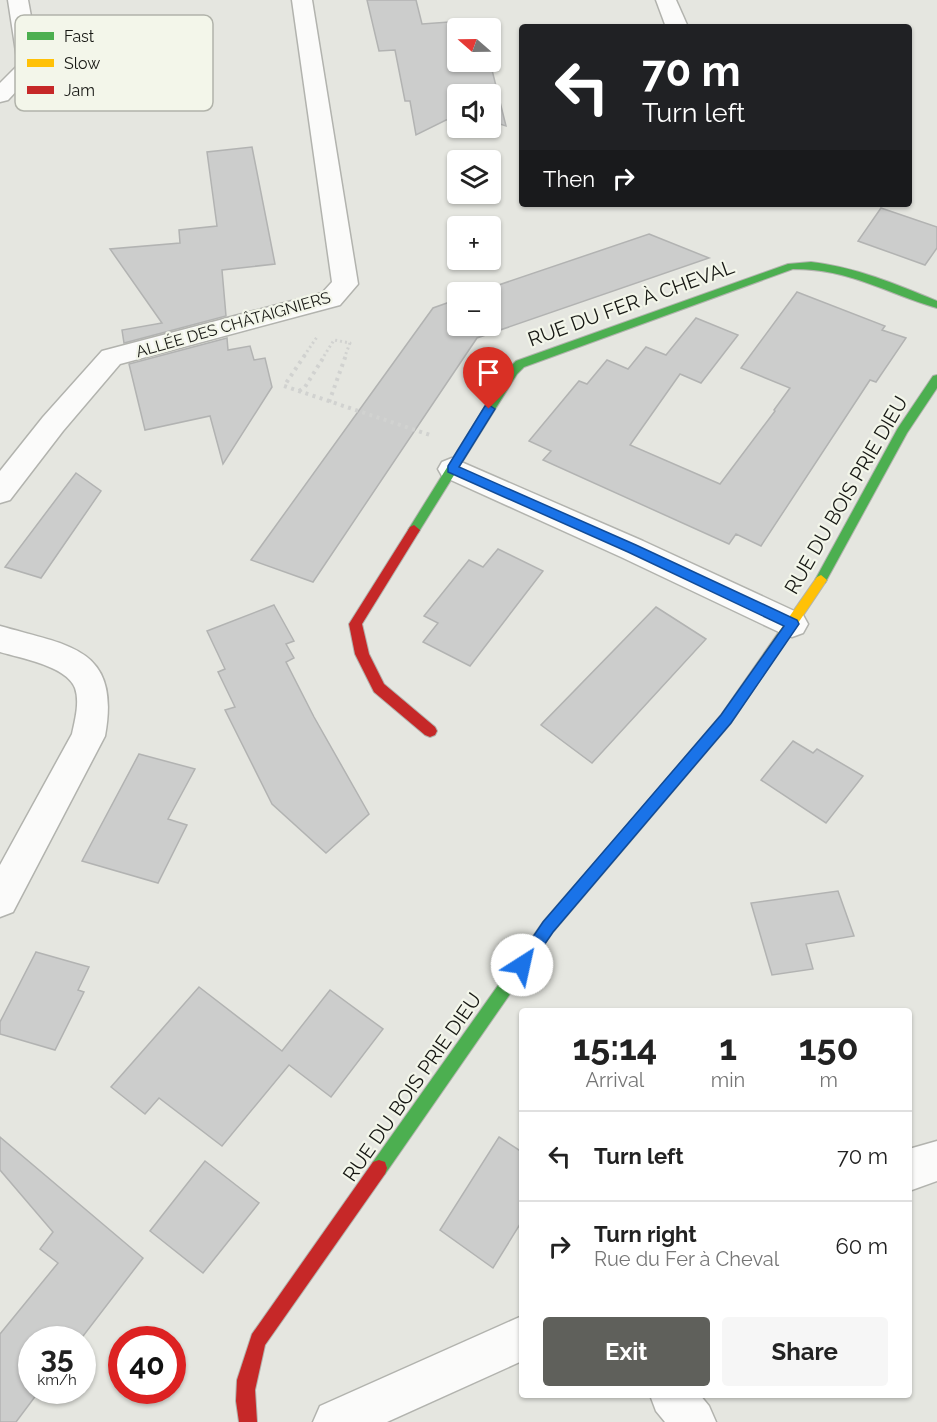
<!DOCTYPE html>
<html lang="en">
<head>
<meta charset="utf-8">
<style>
  :root { --surface:#fff; --page:#f6f6f6; --text:#222; --muted:#767676; --line:#e0e0e0; --accent:#5f605b }
  body { margin:0; font-family:Raleway,sans-serif; background:var(--page); color:var(--text); height:100vh; display:flex; flex-direction:column; font-size:22px; white-space:nowrap }
  * { box-sizing:border-box; margin:0 }
  p { font-size:20px; color:var(--muted) }
  .icon { flex:none; width:33px; height:33px; fill:none; stroke:currentColor; stroke-width:2; stroke-linecap:round; stroke-linejoin:round }
  .map { position:relative; flex:1; overflow:hidden }
  .drawer { position:absolute; left:519px; top:1008px; width:393px; height:390px; display:flex; flex-direction:column; background:var(--surface); border-radius:6px; box-shadow:0 2px 4px #0004 }
  .drawer>* { flex:none }
  .top-card { position:absolute; left:519px; top:24px; width:393px; height:183px; border-radius:6px; box-shadow:0 2px 4px #0004; background:#202124; color:#fff; overflow:hidden }
  .needle { width:39px; rotate:290deg }
  .buttons { position:absolute; left:447px; top:18px; display:grid; gap:12px }
  .buttons a { display:grid; place-items:center; width:54px; height:54px; border-radius:6px; background:var(--surface); box-shadow:0 2px 4px #0004; font-size:30px }
  .speed { position:absolute; left:18px; top:1326px; display:flex; gap:12px; font-size:30px; font-weight:700; text-align:center }
  .speed>* { display:grid; place-content:center; width:78px; height:78px; border-radius:50%; background:var(--surface); box-shadow:0 2px 4px #0004; line-height:1 }
  .speed small { font-size:15px; font-weight:400 }
  .speed .limit { border:9px solid #d22; background:#fff; color:#111 }
  .pin { position:absolute; display:grid; place-items:center; width:51px; height:51px; color:#fff; margin:-62px -26px; border-radius:50% 50% 50% 0; rotate:-45deg; box-shadow:0 0 6px #0007 }
  .pin .icon { rotate:45deg }
  .me { position:absolute; width:66px; margin:-33px; rotate:35deg; stroke-linejoin:round; filter:drop-shadow(0 0 4px #0008) }
  .turn { display:flex; align-items:center; gap:21px; height:126px; padding:0 24px; font-size:27px }
  .turn .icon { width:78px; height:78px; stroke-width:2.5 }
  .turn b { display:block; font-size:42px; line-height:51px }
  .then { display:flex; align-items:center; height:57px; padding:0 24px; background:#0003; gap:12px; font-size:22px }
  .eta { display:flex; justify-content:space-evenly; align-items:center; height:102px; text-align:center }
  .eta b { font-size:36px; font-weight:700; line-height:42px }
  .primary-button { display:flex; gap:12px; margin-top:auto; padding:12px 24px }
  .primary-button a { flex:1; height:69px; border-radius:6px; background:var(--accent); color:#fff; font-size:24px; font-weight:700; line-height:69px; text-align:center }
  .primary-button a+a { background:var(--page); color:var(--text) }
  ul { padding:0; list-style:none }
  li { display:flex; align-items:center; gap:18px; height:90px; padding:0 24px; border-top:2px solid var(--line) }
  li div { flex:1 }
  li b { display:block; font-size:22px }
  li em { font-style:normal }
  .map>svg:first-child { display:block }
  .building { fill:#cccdcc; stroke:#b2b3b2; stroke-width:1.5 }
  .lines { fill:none; stroke-linecap:round; stroke-linejoin:round }
  .street-casing { stroke:#b2b3ae; stroke-width:3 }
  .fast-casing { stroke:#b2b3ae; stroke-width:2 }
  .slow-casing { stroke:#b2b3ae; stroke-width:2 }
  .jam-casing { stroke:#b2b3ae; stroke-width:2 }
  .path-far1 { stroke:#d1d2d0; stroke-width:3; stroke-dasharray:2 3; stroke-linecap:butt }
  .path { stroke:#d1d2d0; stroke-width:4; stroke-dasharray:3 4.5; stroke-linecap:butt }
  .street { fill:#fbfbfa; fill-rule:evenodd }
  .fast { fill:#4caf50; fill-rule:evenodd }
  .slow { fill:#ffc107; fill-rule:evenodd }
  .jam { fill:#c62828; fill-rule:evenodd }
  .route { fill:#1a73e8; stroke:#114b97; stroke-width:1.5 }
  .labels { text-anchor:middle; stroke-width:4.5; stroke-linejoin:round; paint-order:stroke }
  .far-street-label { font-size:16px; fill:#171814; stroke:#f3f6ea }
  .street-label { font-size:20px; fill:#171814; stroke:#f3f6ea }
  .key { fill:#f3f6ea; stroke:#b1b3aa; stroke-width:1.5 }
  .key-label { font-size:16px; fill:#171814 }
</style>
</head>
<body>
<div class="map">
<svg width="937" height="1422" viewBox="0 0 937 1422">
  <rect width="100%" height="100%" fill="#e5e6e0"/>
  <g class="building">
    <polygon points="367,0 416,0 422,24 477,20 481,22 482,28 458,28 458,62 490,62 506,126 490,121 490,94 458,94 458,119 446,120 416,135 410,101 405,101 395,50 379,51"/>
    <polygon points="252,147 275,264 222,270 226,316 124,343 122,330 162,323 110,249 180,243 179,230 217,226 207,152"/>
    <polygon points="881,208 937,227 937,248 925,265 858,241"/>
    <polygon points="649,234 709,258 477,338 313,582 251,560 433,308 458,299 458,326 490,326 490,292 478,292"/>
    <polygon points="797,292 885,326 882,330 906,338 876,382 870,380 761,546 736,534 729,544 543,460 551,451 529,441 579,381 587,384 607,360 628,369 646,347 666,355 696,318 738,335 701,383 680,374 630,445 720,484 775,411 774,410 790,388 741,368"/>
    <polygon points="227,338 228,350 250,346 254,360 265,358 272,387 223,464 210,416 145,430 129,364"/>
    <polygon points="76,473 101,491 41,578 5,567"/>
    <polygon points="498,549 543,571 470,666 423,642 438,623 424,616 469,560 483,567"/>
    <polygon points="274,605 294,641 286,644 294,658 286,662 314,717 369,814 326,853 272,804 225,710 235,707 218,672 225,669 207,631"/>
    <polygon points="656,607 706,639 592,763 541,725"/>
    <polygon points="793,741 813,753 817,749 863,776 826,823 761,780"/>
    <polygon points="139,754 195,769 168,819 187,825 158,883 82,861"/>
    <polygon points="838,891 854,936 806,944 813,969 772,975 751,903"/>
    <polygon points="36,952 89,967 78,990 84,992 55,1050 0,1034 0,1022"/>
    <polygon points="199,987 282,1051 330,990 383,1029 331,1097 289,1065 222,1146 159,1098 145,1114 111,1087"/>
    <polygon points="0,1137 143,1258 80,1340 32,1340 32,1390 40,1390 16,1422 0,1422 0,1334 58,1263 40,1249 53,1232 0,1170"/>
    <polygon points="499,1137 522,1152 522,1221 493,1268 440,1230"/>
    <polygon points="205,1161 259,1203 203,1273 150,1231"/>
  </g>
  <g class="lines">
    <g class="street-casing">
      <g id="street">
        <polygon points="8,0 28,0 40,66 8,100 0,102 0,83 18,65"/>
        <polygon points="292,0 312,0 358,284 340,305 120,364 63,431 10,500 0,503 0,471 43,417 102,351 322,293 332,282"/>
        <polygon points="656,0 676,0 688,27 666,27"/>
        <polygon points="452,458 643,541 803,615 808,624 803,633 792,637 781,633 621,557 442,476 438,469 442,462"/>
        <path d="M0,626C69,646 121,647 105,736L13,912L0,917V865L72,734C75,720 80,702 75,688C67,666 20,658 0,652Z"/>
        <polygon points="937,1141 937,1181 909,1191 909,1149"/>
        <polygon points="522,1316 522,1361 387,1422 313,1422 320,1406"/>
        <polygon points="650,1395 700,1395 709,1406 716,1422 665,1422 656,1411"/>
      </g>
    </g>
    <g class="fast-casing">
      <g id="fast">
        <path d="M811,262C855,267 896,284 937,301V308C885,293 851,269 793,269L524,367L517,374L418,533H410L408,530L410,527L509,368L516,361L788,264Z"/>
        <polygon points="937,375 937,388 907,433 825,583 817,583 815,580 898,428 933,376"/>
        <polygon points="640,814 645,816 647,820 645,824 553,932 385,1174 379,1176 373,1174 371,1168 373,1162 543,922 635,816"/>
      </g>
    </g>
    <g class="slow-casing">
      <polygon id="slow" points="821,575 827,580 825,583 731,723 645,824 640,826 635,824 633,820 635,816 721,715 817,577"/>
    </g>
    <g class="jam-casing">
      <g id="jam">
        <polygon points="414,525 420,530 362,624 369,654 384,684 435,727 437,731 435,735 430,737 425,735 374,692 355,654 349,624 410,527"/>
        <polygon points="379,1160 385,1162 387,1168 385,1174 265,1345 255,1390 257,1422 239,1422 236,1401 237,1380 252,1334 373,1162"/>
      </g>
    </g>
    <g class="path-far1">
      <polyline points="304,356 317,337"/>
      <polyline points="324,356 334,340 350,343 345,356"/>
    </g>
    <g class="path">
      <polyline points="305,355 284,386 430,435"/>
      <polyline points="299,391 305,387 325,355"/>
      <polyline points="329,402 346,355"/>
    </g>
    <use href="#street" class="street"/>
    <use href="#fast" class="fast"/>
    <use href="#slow" class="slow"/>
    <use href="#jam" class="jam"/>
  </g>
  <polygon class="route" points="489,405 495,409 459,467 636,545 797,620 799,624 731,723 553,932 527,970 522,972 516,970 514,965 543,922 721,715 784,626 628,552 448,472 448,466 485,406"/>
  <g class="labels">
    <g class="far-street-label">
      <text transform="translate(233 324) rotate(-16)" y="6">ALLÉE DES CHÂTAIGNIERS</text>
    </g>
    <g class="street-label">
      <text transform="translate(631 303) rotate(-20)" y="7">RUE DU FER À CHEVAL</text>
      <text transform="translate(846 495) rotate(-60)" y="7">RUE DU BOIS PRIE DIEU</text>
      <text transform="translate(412 1087) rotate(-55)" y="7">RUE DU BOIS PRIE DIEU</text>
    </g>
  </g>
  <rect x="15" y="15" width="198" height="96" rx="9" class="key"/>
  <rect x="27" y="32" width="27" height="8" fill="#4caf50"/>
  <rect x="27" y="59" width="27" height="8" fill="#ffc107"/>
  <rect x="27" y="86" width="27" height="8" fill="#c62828"/>
  <g class="key-label">
    <text x="64" y="42">Fast</text>
    <text x="64" y="69">Slow</text>
    <text x="64" y="96">Jam</text>
  </g>
</svg>
<div class="buttons">
<a><svg class="needle" viewBox="-14 -14 28 28"><path d="M0-13l5 13h-10z" fill="#e53935"/><path d="M0 13l5-13h-10z" fill="#767676"/></svg></a>
<a><svg class="icon" aria-label="sound" viewBox="0 0 24 24"><path d="M4 9h4l5-4v14l-5-4H4zM17 9q2 3 0 6"/></svg></a>
<a><svg class="icon" aria-label="layers" viewBox="0 0 24 24"><path d="M12 4l9 5-9 5-9-5zM3 14l9 5 9-5"/></svg></a>
<a>+</a>
<a>−</a>
</div>
<div class="speed"><div>35<small>km/h</small></div><div class="limit">40</div></div>
<div class="pin" style="left:489px;top:409px;background:#d93025"><svg class="icon" aria-label="arrive" viewBox="0 0 24 24"><path d="M6 21V4h12l-3 4 3 4H6"/></svg></div>
<svg class="me" style="left:522px;top:965px" viewBox="-20 -20 40 40"><circle r="19" fill="#fff"/><path d="M0-13L10 11 0 6-10 11z" fill="#1a73e8"/></svg>
<div class="top-card">
<div class="turn"><svg class="icon" aria-label="left" viewBox="0 0 24 24"><path d="M17 20v-9H6M10 6l-5 5 5 5"/></svg><div><b>70 m</b>Turn left</div></div>
<div class="then">Then<svg class="icon" aria-label="right" viewBox="0 0 24 24"><path d="M7 20v-9h11M14 6l5 5-5 5"/></svg></div>
</div>
<section class="drawer">
<div class="eta">
<div><b>15:14</b><p>Arrival</p></div>
<div><b>1</b><p>min</p></div>
<div><b>150</b><p>m</p></div>
</div>
<ul>
<li><svg class="icon" aria-label="left" viewBox="0 0 24 24"><path d="M17 20v-9H6M10 6l-5 5 5 5"/></svg><div><b>Turn left</b></div><em>70 m</em></li>
<li><svg class="icon" aria-label="right" viewBox="0 0 24 24"><path d="M7 20v-9h11M14 6l5 5-5 5"/></svg><div><b>Turn right</b><p>Rue du Fer à Cheval</p></div><em>60 m</em></li>
</ul>
<div class="primary-button"><a>Exit</a><a>Share</a></div>
</section>
</div>
</body>
</html>
